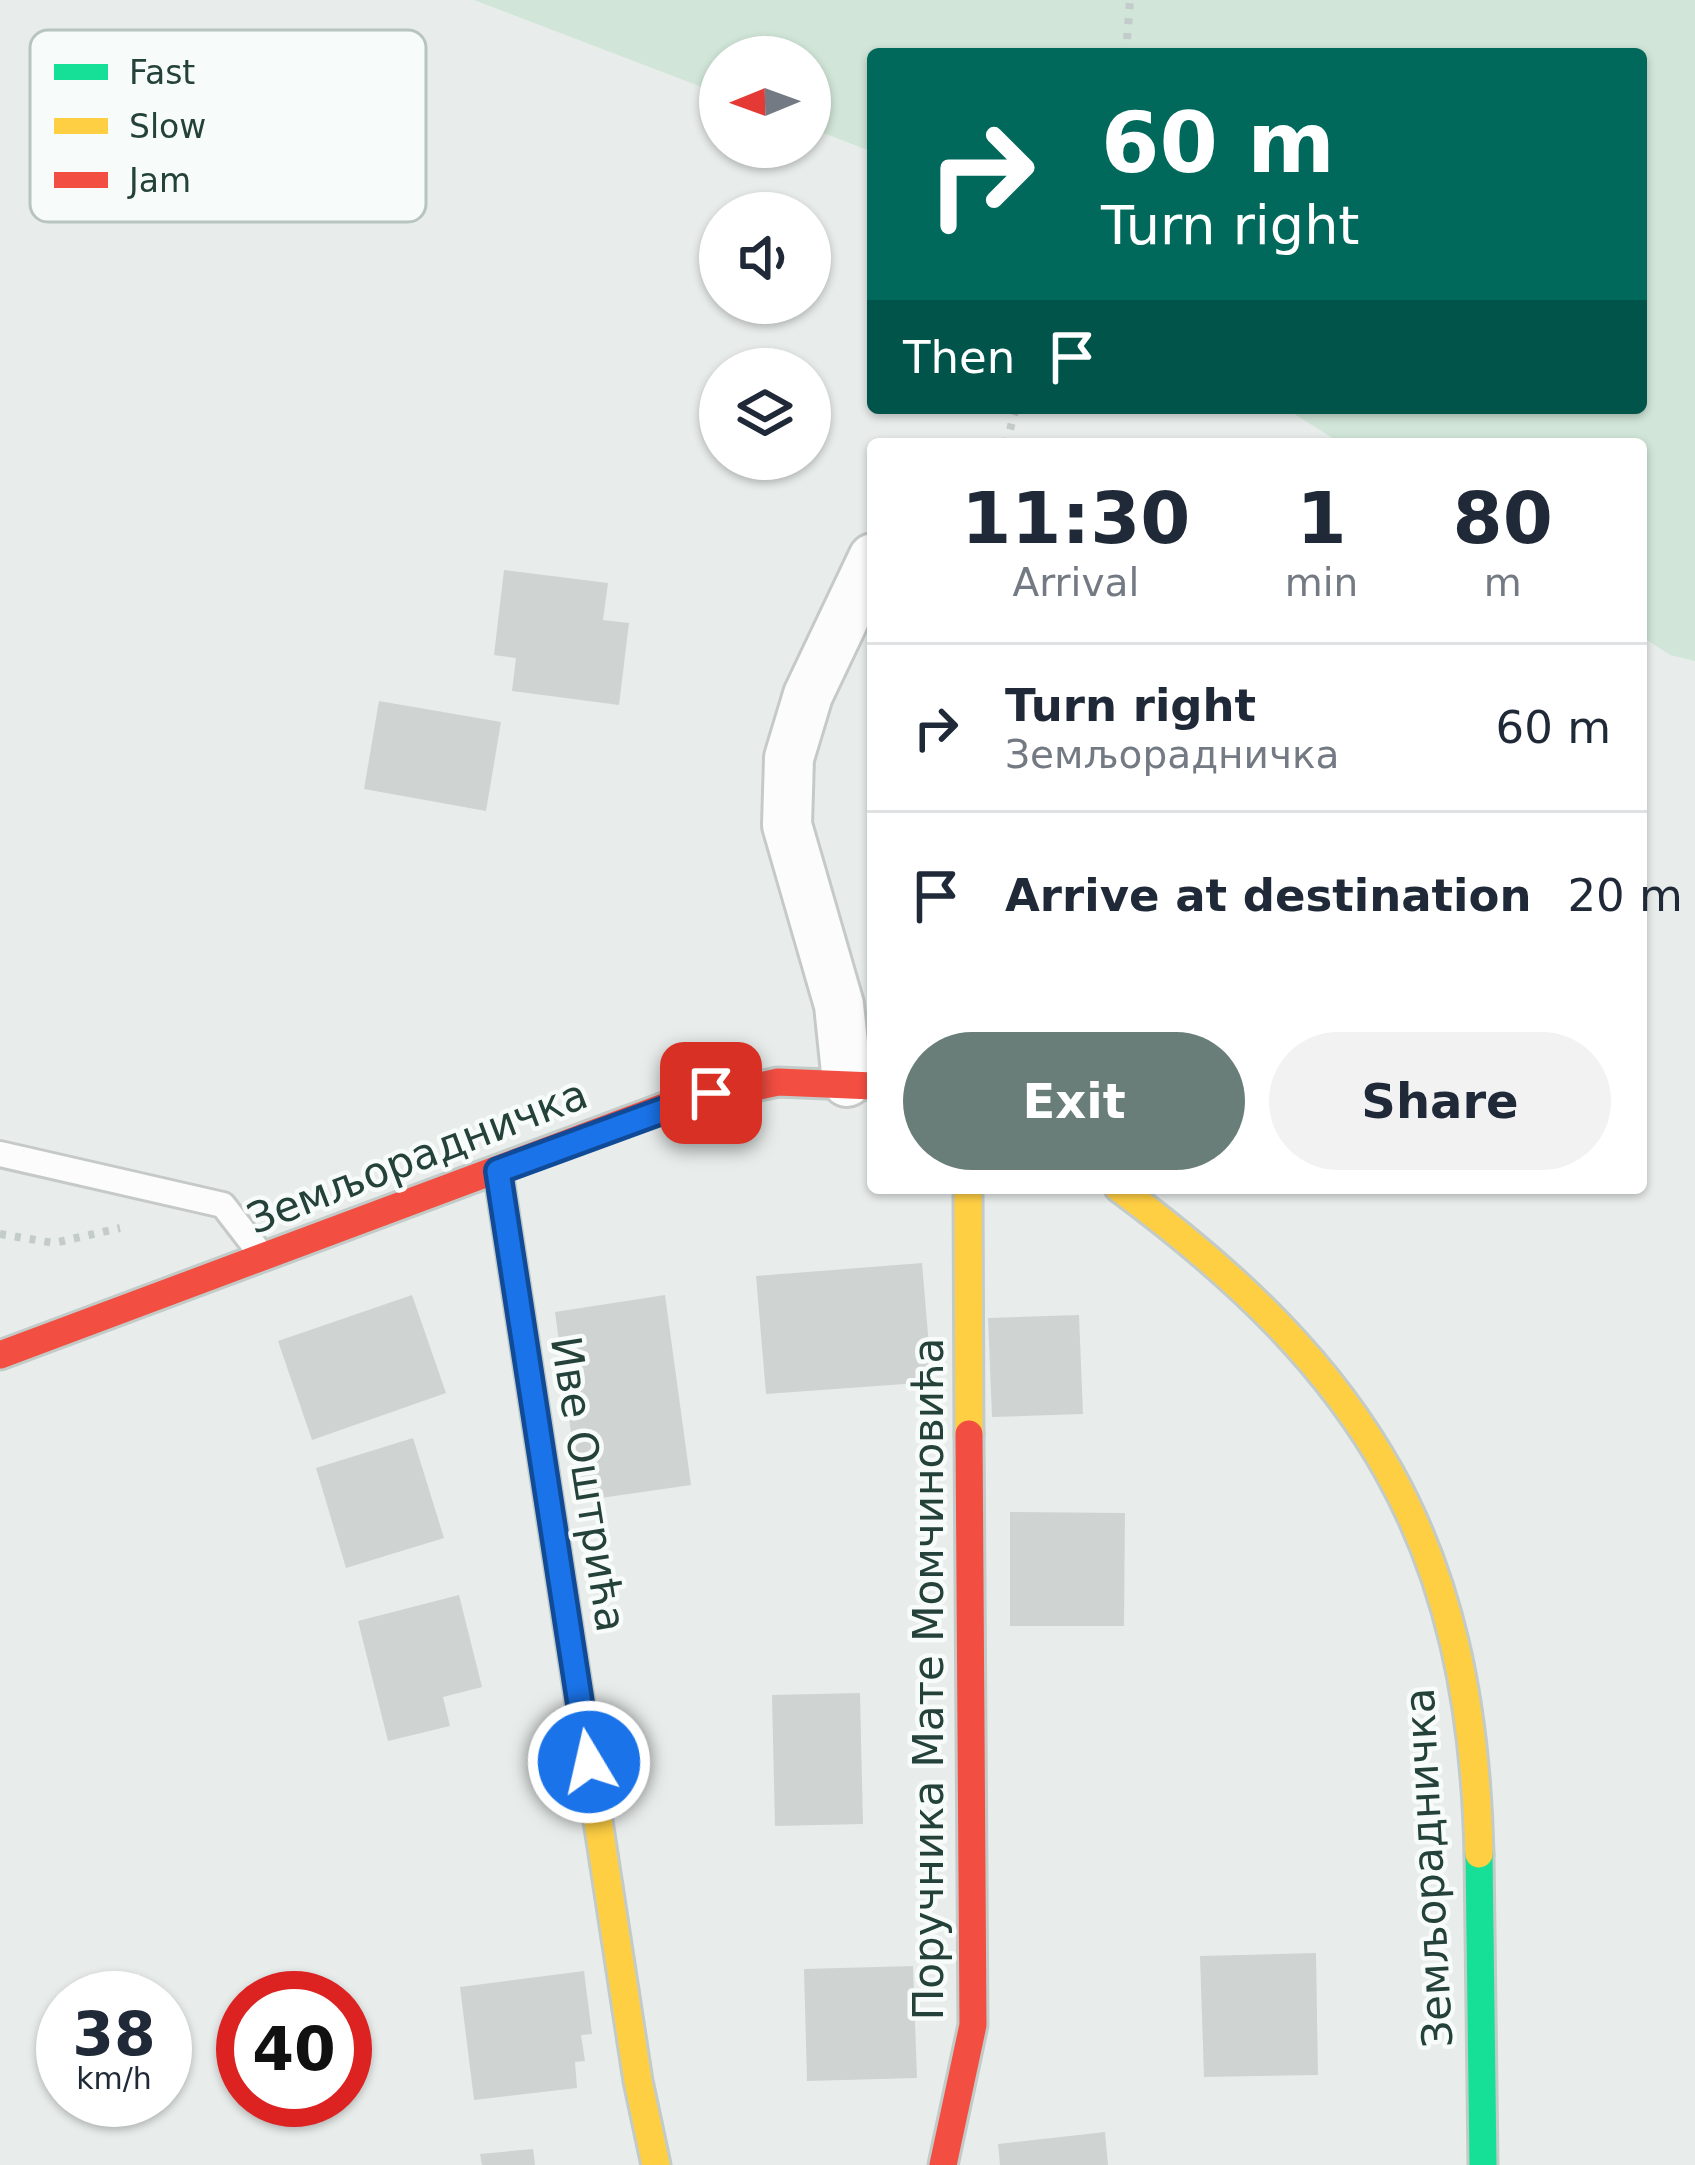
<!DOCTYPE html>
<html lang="en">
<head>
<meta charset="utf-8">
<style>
  :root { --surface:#fff; --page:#f2f2f3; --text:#1f2937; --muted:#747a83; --line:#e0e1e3; --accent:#697e78 }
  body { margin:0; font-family:"DejaVu Sans",sans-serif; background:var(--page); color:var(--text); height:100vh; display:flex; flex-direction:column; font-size:45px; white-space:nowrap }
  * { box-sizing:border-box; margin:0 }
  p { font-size:39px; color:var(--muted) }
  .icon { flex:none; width:66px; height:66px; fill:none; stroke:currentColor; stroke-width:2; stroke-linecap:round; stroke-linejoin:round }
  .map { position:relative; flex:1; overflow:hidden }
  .side { position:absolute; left:867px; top:438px; width:780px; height:756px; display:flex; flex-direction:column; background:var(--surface); border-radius:12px; box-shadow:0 3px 9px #0004 }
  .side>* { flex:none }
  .guide { position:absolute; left:867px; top:48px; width:780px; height:366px; border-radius:12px; box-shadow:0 3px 9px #0004; background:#00695c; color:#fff; overflow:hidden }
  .needle { width:78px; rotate:269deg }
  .fabs { position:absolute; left:699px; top:36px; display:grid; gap:24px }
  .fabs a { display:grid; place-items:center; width:132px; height:132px; border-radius:50%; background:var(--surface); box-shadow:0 3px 9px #0004; font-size:60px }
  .speed { position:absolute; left:36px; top:1971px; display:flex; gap:24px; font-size:60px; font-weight:700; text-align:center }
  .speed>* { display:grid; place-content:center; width:156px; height:156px; border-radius:50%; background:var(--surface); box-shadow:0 3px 9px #0004; line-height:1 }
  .speed small { font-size:30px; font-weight:400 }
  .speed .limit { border:18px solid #d22; background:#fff; color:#111 }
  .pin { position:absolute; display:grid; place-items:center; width:102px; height:102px; color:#fff; margin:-51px; border-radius:24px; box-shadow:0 6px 18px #0006 }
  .me { position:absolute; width:132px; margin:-66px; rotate:351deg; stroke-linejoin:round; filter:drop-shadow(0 0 9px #0008) }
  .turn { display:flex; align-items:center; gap:42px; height:252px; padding:0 36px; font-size:54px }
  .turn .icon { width:156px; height:156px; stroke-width:2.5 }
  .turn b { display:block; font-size:84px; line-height:102px }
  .then { display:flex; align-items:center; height:114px; padding:0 36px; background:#0003; gap:24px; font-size:45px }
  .eta { display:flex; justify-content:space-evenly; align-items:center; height:204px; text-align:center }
  .eta b { font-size:72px; font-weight:800; line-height:84px }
  .cta { display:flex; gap:24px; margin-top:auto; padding:24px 36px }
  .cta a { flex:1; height:138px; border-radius:72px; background:var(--accent); color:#fff; font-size:48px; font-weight:800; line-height:138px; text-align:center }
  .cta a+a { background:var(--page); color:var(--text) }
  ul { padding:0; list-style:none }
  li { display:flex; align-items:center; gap:36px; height:168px; padding:0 36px; border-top:3px solid var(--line) }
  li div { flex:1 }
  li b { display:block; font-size:45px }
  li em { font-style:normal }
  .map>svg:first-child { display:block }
  .green { fill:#d1e6d8 }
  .building { fill:#cfd4d2 }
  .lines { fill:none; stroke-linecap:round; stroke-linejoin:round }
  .lane-casing { stroke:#c5cac8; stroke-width:30 }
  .street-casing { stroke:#c5cac8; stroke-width:54 }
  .fast-casing { stroke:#c3cbc8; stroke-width:33 }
  .slow-casing { stroke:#c3cbc8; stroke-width:33 }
  .jam-casing { stroke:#c3cbc8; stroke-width:33 }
  .path { stroke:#c3ccca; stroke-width:8; stroke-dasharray:6 9; stroke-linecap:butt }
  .lane { stroke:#fcfcfc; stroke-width:24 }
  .street { stroke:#fcfcfc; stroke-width:48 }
  .fast { stroke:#16e098; stroke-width:27 }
  .slow { stroke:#ffcf43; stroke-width:27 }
  .jam { stroke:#f24e42; stroke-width:27 }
  .route-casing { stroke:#114b97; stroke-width:30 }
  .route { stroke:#1a73e8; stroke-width:21 }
  .labels { text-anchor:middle; stroke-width:9; stroke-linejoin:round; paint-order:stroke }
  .street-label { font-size:42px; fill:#24423a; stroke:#f7fbf9 }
  .key { fill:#f7fbf9; stroke:#b8c4c0; stroke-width:3 }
  .key-label { font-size:33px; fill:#24423a }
</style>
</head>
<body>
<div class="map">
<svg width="1695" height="2165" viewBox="0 0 1695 2165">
  <rect width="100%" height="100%" fill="#e8edeb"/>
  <polygon class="green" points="474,0 1695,0 1695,661 1670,655 1641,636 1641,444 1342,444 1285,408 1641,408 1641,54 873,54 873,152 810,128 810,57 720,57 720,94"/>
  <g class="building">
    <polygon points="504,570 608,583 603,620 629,623 619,705 512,691 516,658 494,655"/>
    <polygon points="379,701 501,722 486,811 364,789"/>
    <polygon points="922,1263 932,1382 766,1394 756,1276"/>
    <polygon points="412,1295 446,1393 312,1440 278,1341"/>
    <polygon points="665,1295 691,1485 580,1501 555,1312"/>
    <polygon points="1079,1315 1083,1414 992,1417 988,1318"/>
    <polygon points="413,1438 444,1538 346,1568 316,1468"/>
    <polygon points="1010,1512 1125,1513 1124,1626 1010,1626"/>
    <polygon points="459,1595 482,1687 443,1697 450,1726 388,1741 358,1621"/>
    <polygon points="860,1693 863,1824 775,1826 772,1695"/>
    <polygon points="1316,1953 1318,2075 1204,2077 1200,1956"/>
    <polygon points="913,1966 917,2078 807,2081 804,1969"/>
    <polygon points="584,1971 592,2034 581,2035 585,2061 575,2062 577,2088 474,2100 460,1987"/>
    <polygon points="1105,2132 1108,2165 1000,2165 998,2144"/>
    <polygon points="533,2149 535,2165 482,2165 480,2154"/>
  </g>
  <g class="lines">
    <g class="lane-casing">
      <polyline id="lane" points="0,1154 223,1205 260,1253"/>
    </g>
    <g class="street-casing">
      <polyline id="street" points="847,1082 839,1005 787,825 789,758 808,695 873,558"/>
    </g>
    <g class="fast-casing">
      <polyline id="fast" points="1479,1854 1483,2165"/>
    </g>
    <g class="slow-casing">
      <g id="slow">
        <polyline points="498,1171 638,2081 656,2165"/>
        <polyline points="968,1188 969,1434"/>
        <path d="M1119,1188C1367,1371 1472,1542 1479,1854"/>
      </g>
    </g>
    <g class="jam-casing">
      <g id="jam">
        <polyline points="0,1355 667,1106 778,1082 873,1086"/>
        <polyline points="943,2165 973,2025 969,1434"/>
      </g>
    </g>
    <g class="path">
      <polyline points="1126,54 1130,0"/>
      <polyline points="1006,444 1016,408"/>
      <polyline points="0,1234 54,1243 120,1228"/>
    </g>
    <use href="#lane" class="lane"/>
    <use href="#street" class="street"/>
    <use href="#fast" class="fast"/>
    <use href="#slow" class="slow"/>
    <use href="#jam" class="jam"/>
  </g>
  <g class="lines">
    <g class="route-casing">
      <polyline id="route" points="589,1762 498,1171 711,1093"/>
    </g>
    <use href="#route" class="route"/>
  </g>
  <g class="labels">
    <g class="street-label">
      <text transform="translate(417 1156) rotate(-21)" y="15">Земљорадничка</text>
      <text transform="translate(589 1484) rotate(81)" y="15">Иве Оштрића</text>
      <text transform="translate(928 1679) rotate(-90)" y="15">Поручника Мате Момчиновића</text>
      <text transform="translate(1428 1868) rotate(-93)" y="15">Земљорадничка</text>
    </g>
  </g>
  <rect x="30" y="30" width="396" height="192" rx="18" class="key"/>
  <rect x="54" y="64" width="54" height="16" fill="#16e098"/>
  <rect x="54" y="118" width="54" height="16" fill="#ffcf43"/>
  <rect x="54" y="172" width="54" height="16" fill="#f24e42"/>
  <g class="key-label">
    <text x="129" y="84">Fast</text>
    <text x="129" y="138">Slow</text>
    <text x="129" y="192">Jam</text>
  </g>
</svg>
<div class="fabs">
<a><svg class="needle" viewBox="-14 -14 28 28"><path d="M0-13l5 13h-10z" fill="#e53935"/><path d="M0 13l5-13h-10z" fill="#747a83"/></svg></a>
<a><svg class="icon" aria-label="sound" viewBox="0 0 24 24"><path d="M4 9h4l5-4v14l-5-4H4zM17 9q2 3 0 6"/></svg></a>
<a><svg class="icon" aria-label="layers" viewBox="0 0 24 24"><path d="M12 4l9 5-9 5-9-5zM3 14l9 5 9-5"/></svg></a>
</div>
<div class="speed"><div>38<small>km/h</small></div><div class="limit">40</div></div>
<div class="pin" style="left:711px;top:1093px;background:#d93025"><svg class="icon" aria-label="arrive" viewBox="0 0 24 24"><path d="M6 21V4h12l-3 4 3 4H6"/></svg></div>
<svg class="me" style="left:589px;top:1762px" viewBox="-20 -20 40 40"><circle r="17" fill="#1a73e8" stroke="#fff" stroke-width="3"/><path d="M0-11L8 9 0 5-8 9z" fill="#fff"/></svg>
<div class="guide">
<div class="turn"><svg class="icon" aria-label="right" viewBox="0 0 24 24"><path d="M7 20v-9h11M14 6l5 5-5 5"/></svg><div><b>60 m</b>Turn right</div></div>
<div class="then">Then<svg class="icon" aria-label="arrive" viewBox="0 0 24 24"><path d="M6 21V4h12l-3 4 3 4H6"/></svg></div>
</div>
<section class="side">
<div class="eta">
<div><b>11:30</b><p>Arrival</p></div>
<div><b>1</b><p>min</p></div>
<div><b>80</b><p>m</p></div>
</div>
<ul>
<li><svg class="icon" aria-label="right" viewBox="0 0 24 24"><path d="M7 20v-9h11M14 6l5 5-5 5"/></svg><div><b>Turn right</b><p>Земљорадничка</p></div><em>60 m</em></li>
<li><svg class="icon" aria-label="arrive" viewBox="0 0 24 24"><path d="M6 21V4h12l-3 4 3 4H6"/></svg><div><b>Arrive at destination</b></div><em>20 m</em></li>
</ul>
<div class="cta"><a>Exit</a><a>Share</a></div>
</section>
</div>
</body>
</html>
